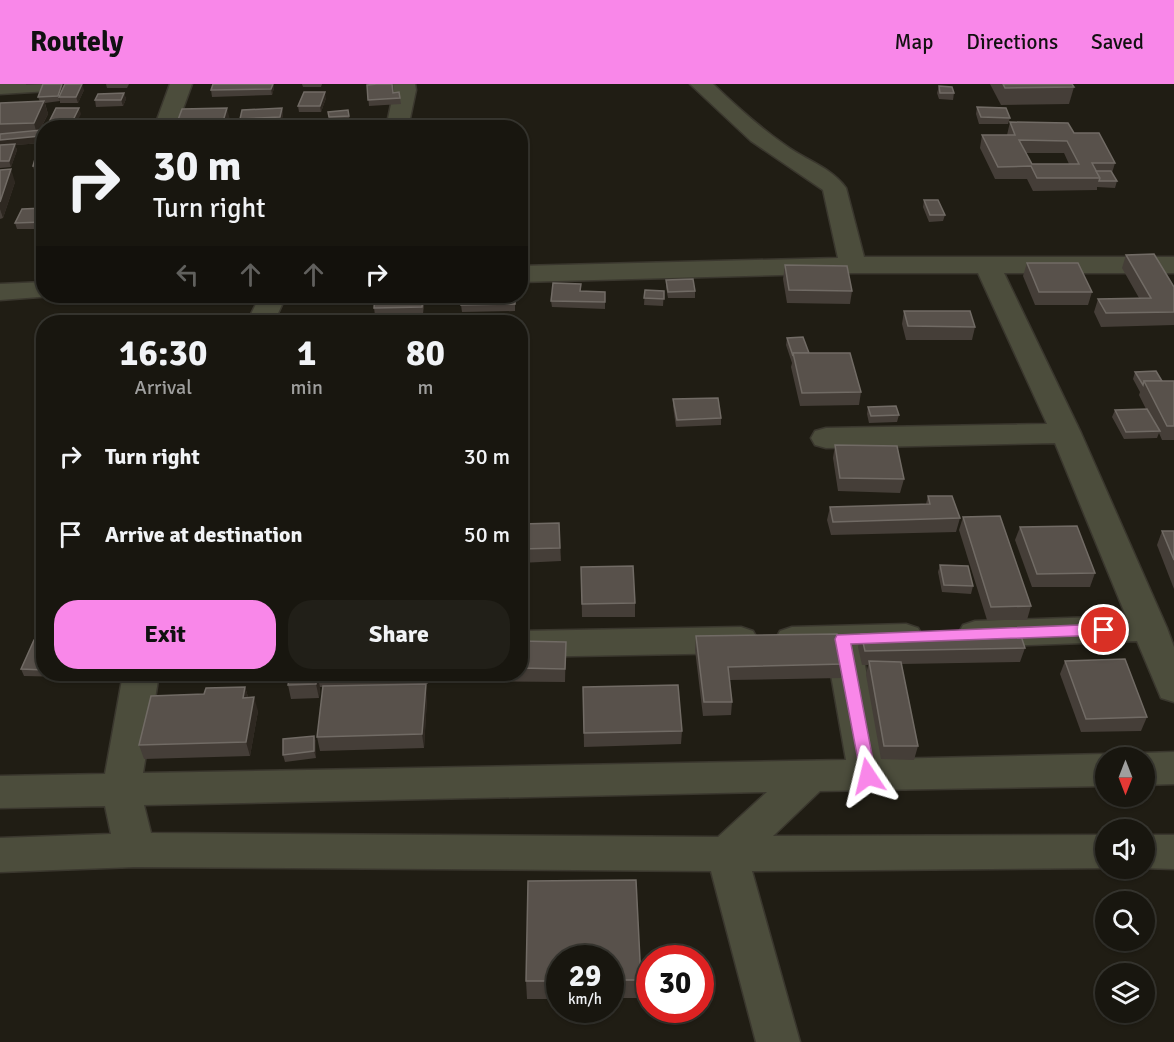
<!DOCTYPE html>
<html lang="en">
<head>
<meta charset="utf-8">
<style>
  :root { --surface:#18160f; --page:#211f18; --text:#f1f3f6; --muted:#9f9f9e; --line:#36352f; --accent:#f987e9 }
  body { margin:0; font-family:Signika,sans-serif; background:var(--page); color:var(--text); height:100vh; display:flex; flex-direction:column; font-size:22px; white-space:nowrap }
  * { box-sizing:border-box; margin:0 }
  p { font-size:20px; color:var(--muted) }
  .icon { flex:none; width:33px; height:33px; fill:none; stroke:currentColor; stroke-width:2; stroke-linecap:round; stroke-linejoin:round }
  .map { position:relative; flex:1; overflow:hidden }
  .sheet { position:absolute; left:36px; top:231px; width:492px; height:366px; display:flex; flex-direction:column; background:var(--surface); border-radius:24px; box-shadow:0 2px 4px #0004,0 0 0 2px var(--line) }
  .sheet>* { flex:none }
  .top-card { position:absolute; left:36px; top:36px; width:492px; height:183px; border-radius:24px; box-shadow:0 2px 4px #0004,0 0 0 2px var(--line); background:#18160f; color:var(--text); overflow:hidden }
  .needle { width:39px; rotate:180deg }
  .controls { position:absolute; left:1095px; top:663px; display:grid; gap:12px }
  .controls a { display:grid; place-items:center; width:60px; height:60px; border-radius:50%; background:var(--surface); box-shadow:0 2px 4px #0004,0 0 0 2px var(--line); font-size:30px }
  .speed { position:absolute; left:546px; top:861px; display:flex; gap:12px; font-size:30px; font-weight:700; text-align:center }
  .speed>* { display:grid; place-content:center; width:78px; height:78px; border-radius:50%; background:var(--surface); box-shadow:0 2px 4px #0004,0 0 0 2px var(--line); line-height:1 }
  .speed small { font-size:15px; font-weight:400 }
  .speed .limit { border:9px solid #d22; background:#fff; color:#111 }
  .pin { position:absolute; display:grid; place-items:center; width:51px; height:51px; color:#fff; margin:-26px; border:3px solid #fff; border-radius:50%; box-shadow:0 2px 6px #0007 }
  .me { position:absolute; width:66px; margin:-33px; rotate:350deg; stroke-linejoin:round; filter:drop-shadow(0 0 4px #0008) }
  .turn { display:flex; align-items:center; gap:21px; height:126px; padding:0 18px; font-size:27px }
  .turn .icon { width:78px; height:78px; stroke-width:2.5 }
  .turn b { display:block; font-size:42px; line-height:51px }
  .lanes { display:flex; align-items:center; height:57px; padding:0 18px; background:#0003; justify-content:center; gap:30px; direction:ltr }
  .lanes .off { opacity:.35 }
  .eta { display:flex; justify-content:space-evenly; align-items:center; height:102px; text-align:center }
  .eta b { font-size:36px; font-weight:700; line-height:42px }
  .button { display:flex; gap:12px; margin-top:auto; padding:12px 18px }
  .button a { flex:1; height:69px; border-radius:24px; background:var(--accent); color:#111; font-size:24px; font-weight:700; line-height:69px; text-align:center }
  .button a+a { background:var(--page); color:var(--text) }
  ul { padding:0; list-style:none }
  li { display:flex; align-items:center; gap:18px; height:78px; padding:0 18px }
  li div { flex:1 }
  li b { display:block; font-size:22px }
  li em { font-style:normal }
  header { display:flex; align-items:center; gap:36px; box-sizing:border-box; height:84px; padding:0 30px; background:var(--accent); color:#111 }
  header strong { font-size:28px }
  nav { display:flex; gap:33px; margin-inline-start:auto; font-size:21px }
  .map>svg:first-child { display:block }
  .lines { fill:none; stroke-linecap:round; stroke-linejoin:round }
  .minor-casing { stroke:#3a372e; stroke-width:3 }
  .minor { fill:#4c4d3c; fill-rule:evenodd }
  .wall { fill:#453e38; fill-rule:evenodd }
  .shaded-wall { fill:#2e2821 }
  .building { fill:#58514b; stroke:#716b65; stroke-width:1.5; fill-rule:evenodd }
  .route { fill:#f987e9; stroke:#a25897; stroke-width:1.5 }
</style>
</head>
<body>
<header>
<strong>Routely</strong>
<nav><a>Map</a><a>Directions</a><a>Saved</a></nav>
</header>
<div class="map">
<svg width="1174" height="958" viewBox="0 0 1174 958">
  <rect width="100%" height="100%" fill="#201d14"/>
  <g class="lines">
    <g class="minor-casing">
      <g id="minor">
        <polygon points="0,0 77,0 73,4 66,6 0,10"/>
        <polygon points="170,0 192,0 176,44 154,44"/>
        <polygon points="393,0 415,0 416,6 408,44 386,44 394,6"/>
        <path d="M690,0H713C736,22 759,43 785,61C805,76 831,83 846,104L864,173H1174V189H1004L1081,349L1167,544L1174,563V618L1161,614L1137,557L975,563L963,559L958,550L963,541L975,537L1126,532L1055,359L826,364L815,361L811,354L815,347L826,344L1047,340L978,189H853L520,198V182L838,174L823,106L751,57Z"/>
        <polygon points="44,198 44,212 53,212 0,216 0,200"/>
        <polygon points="260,212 286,212 274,238 247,238"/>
        <path d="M906,540L918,544L923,553L918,562L906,566L862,567L884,675L1106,670L1115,674H1106V702L820,707L773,752L1106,751V784H1108L752,787L800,958H756L711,787L135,783L0,788V754L111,750L105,722L0,724V692L105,690L123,590H159L143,689L846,676L827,568L792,569L780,565L775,556L780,547L792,543ZM767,708L718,753L151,749L144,721Z"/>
        <polygon points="741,543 753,547 758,556 753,565 741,569 520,573 520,547"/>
        <polygon points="1174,668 1174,700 1144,701 1144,674 1132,674 1144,669"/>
        <polygon points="1144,751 1174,751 1174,785 1142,784 1144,784"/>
      </g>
    </g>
    <use href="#minor" class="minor"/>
  </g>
  <g class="wall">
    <polygon points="26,0 64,0 65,2 84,6 78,19 60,19 60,17 45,19 48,30 40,46 43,52 42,59 15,61 17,66 11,83 0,84 0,19 40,18 38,13 43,0 26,1"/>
    <polygon points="106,0 129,0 127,4 107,4"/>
    <polygon points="302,0 322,0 321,3 303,3"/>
    <polygon points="990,0 1072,0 1074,3 1069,20 1001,21"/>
    <polygon points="367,1 393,9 399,8 401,20 369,22"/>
    <polygon points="939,2 954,9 953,16 939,15 937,9"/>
    <polygon points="274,4 272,11 212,13 211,6"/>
    <polygon points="124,9 126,15 123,22 96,23 95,16"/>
    <polygon points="326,14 321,28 299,28 298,22"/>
    <polygon points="977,23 1010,34 1008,40 979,40 976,30"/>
    <polygon points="282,24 283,30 281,40 242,41 240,35"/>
    <polygon points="348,26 350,38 330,40 328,28"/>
    <path d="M1010,38L1074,49L1115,79L1112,89L1117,97L1115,104L1097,103V106L1033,107L1027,95H995L980,64L982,51H1007ZM1026,69H1064L1069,80H1032Z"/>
    <polygon points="44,74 44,88 35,89 33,82"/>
    <polygon points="0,86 15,98 3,134 0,135"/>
    <polygon points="924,116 945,131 943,137 929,138 923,123"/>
    <polygon points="44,124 44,145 17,145 15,139"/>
    <polygon points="1126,171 1174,203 1174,241 1101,243 1094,228 1098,215 1139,214 1122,184"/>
    <polygon points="1027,179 1092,208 1088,221 1035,221 1023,192"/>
    <polygon points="785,181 852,207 850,220 787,219 783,195"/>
    <polygon points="666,196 695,207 695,214 668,214 666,203"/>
    <polygon points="645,206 664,207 663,222 644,221"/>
    <polygon points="581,207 605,208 605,225 552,223 551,217"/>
    <polygon points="515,212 515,227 462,228 461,221"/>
    <polygon points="404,214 423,214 424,220 423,230 375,231 374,224"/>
    <polygon points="904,227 975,243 972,256 906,256 902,240"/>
    <polygon points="787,254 861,308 859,321 800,322 791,283 792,279 786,261"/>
    <polygon points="1135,288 1162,297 1174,297 1174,356 1162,356 1159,349 1157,354 1124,355 1112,333 1115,326 1146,325 1139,311 1140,308 1133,295"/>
    <polygon points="673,315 721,334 721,341 676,343 673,322"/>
    <polygon points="868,323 899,331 897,338 869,339 867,330"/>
    <polygon points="835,361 904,395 900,409 838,407 833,374"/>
    <polygon points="928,412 960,434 956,448 831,451 827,436 830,423 926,420"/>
    <polygon points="963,433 1031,522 1027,536 987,536 959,446"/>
    <polygon points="559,439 561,477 520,479 520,440"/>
    <polygon points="1020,443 1095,489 1090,503 1032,503 1015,456"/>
    <polygon points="1162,447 1174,447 1174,505 1157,461"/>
    <polygon points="940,481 973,502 971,510 942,508 938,488"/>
    <polygon points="581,483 635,519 635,533 582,533"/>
    <polygon points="861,550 1025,564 1020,578 901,580 918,662 914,676 881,675 866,591 868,581 862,581 858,563"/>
    <polygon points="696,552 843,580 841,594 730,596 732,618 731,631 703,632 695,566"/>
    <polygon points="44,556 44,590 70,590 68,593 24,592 21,585"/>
    <polygon points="520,557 566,558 565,598 457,597 456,590 520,590"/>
    <polygon points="1065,577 1147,633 1141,647 1081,648 1060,590"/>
    <polygon points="290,590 429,590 428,600 401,601 427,614 424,664 320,667 317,653 323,603 320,603 319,614 291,615 288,601"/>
    <polygon points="245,603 248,613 258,627 250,672 144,675 139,661 204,610"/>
    <polygon points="583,603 682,647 681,660 584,663"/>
    <polygon points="314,652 316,658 316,674 285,678 283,671"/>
    <polygon points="636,796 641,896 640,914 610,914 610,874 560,874 560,915 527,915 526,897 528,797"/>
  </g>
  <g class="shaded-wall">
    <polygon points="62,0 64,0 65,4 59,13 60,18 58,12"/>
    <polygon points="82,0 84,6 78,19 76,13"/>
    <polygon points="273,0 274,0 274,4 272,11 271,5"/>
    <polygon points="325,8 326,14 321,28 320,22"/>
    <polygon points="124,9 126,15 123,22 121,16"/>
    <polygon points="44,17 48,30 37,51 34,39"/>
    <polygon points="79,24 81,30 74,44 69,44"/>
    <polygon points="227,24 230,36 227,44 221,44"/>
    <polygon points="282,24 283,30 281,40 280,33"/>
    <polygon points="41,46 43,52 42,59 15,61 17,66 11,83 9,77 0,63 0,56"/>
    <polygon points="11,85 15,98 3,134 0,125 0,118"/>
    <polygon points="317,590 320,603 319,614 316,600"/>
    <polygon points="426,600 427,614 424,664 422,650"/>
    <polygon points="245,603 249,616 243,614"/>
    <polygon points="254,613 258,627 250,672 246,658"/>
    <polygon points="314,652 316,658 316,674 314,667"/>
  </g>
  <g class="building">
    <polygon points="43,0 62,0 58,12 38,13"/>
    <polygon points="65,0 82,0 76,13 59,13"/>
    <polygon points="213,0 273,0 271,5 211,6"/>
    <polygon points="377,0 392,0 393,9 399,8 400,14 368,16 367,1"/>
    <polygon points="1003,0 1072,0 1074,3 1005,4"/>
    <polygon points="939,2 952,3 954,9 940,9"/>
    <polygon points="304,8 325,8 320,22 298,22"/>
    <polygon points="124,9 121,16 95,16 98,10"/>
    <polygon points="44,17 34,39 0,40 0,19"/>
    <polygon points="977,23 1006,24 1010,34 981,33"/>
    <polygon points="56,24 79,24 69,44 46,44"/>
    <polygon points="227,24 221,44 175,44 182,25"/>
    <polygon points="282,24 280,33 240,35 242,26"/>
    <polygon points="348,26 349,32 329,33 328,28"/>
    <polygon points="385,36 386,44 371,44 370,37"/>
    <path d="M1010,38L1068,39L1074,49H1099L1115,79H1092L1100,94H1037L1031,82L998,83L982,51H1015ZM1019,56L1067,57L1079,80H1032Z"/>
    <polygon points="41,46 40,52 0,56 0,50"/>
    <polygon points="15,60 9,77 0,77 0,61"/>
    <polygon points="44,74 44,82 33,82 35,75"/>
    <polygon points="11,85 0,118 0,86"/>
    <polygon points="1096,87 1111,87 1117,97 1099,97 1100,94"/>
    <polygon points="924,116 938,116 945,131 930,131"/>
    <polygon points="44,124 44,138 15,139 22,125"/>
    <polygon points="1154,170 1174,203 1174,228 1106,229 1098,215 1151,214 1126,171"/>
    <polygon points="1027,179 1078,179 1092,208 1039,208"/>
    <polygon points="785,181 847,182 852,207 789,206"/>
    <polygon points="693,195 695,207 668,208 666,196"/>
    <polygon points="553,199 581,200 580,207 605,208 605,218 551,217"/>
    <polygon points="645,206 664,207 664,215 644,214"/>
    <polygon points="375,212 402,212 402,214 423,214 422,223 374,224"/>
    <polygon points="462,212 515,212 515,220 461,221"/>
    <polygon points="904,227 970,227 975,243 908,242"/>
    <polygon points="803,253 809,269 793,269 793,272 787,254"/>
    <polygon points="793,269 850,269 861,308 802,309"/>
    <polygon points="1156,287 1162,297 1144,297 1143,301 1135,288"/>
    <polygon points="1144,297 1174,297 1174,342 1167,342"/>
    <polygon points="718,314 721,334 677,336 673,315"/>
    <polygon points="896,322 899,331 871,332 868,323"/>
    <polygon points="1147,325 1160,347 1126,348 1115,326"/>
    <polygon points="835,361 897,362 904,395 840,394"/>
    <polygon points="928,412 952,412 960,434 833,438 830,423 930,420"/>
    <polygon points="1000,432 1031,522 991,523 963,433"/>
    <polygon points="559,439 560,464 520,465 520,440"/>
    <polygon points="1077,442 1095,489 1037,490 1020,443"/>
    <polygon points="1162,447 1174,447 1174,476"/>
    <polygon points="940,481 968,482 973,502 944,501"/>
    <polygon points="633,482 635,519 582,520 581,483"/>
    <polygon points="1019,546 1025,564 865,567 861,550"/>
    <polygon points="837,550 843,580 728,583 732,618 704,618 696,552"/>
    <polygon points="34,556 44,556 44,586 21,585"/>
    <polygon points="520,557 566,558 565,585 520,584"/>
    <polygon points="1125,575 1147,633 1086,635 1065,577"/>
    <polygon points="869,577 901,578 918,662 884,662"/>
    <polygon points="290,590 317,590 316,600 288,601"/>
    <polygon points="426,600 422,650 317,653 323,602"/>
    <polygon points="678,601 682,647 584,649 583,603"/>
    <polygon points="245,603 243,614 254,613 246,658 139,661 151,612 204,610 206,604"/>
    <polygon points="314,652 314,667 283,671 283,655"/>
    <polygon points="636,796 641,896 610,896 610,874 560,874 560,897 526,897 528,797"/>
  </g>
  <polygon class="route" points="1104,540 1111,546 1104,551 851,560 876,692 873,697 868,699 862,697 835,555 837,551"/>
</svg>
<div class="controls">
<a><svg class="needle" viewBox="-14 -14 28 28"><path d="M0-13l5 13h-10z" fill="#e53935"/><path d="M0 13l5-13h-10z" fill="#9f9f9e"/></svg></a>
<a><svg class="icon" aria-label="sound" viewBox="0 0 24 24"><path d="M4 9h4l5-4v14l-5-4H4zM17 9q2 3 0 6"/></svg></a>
<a><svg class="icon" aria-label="search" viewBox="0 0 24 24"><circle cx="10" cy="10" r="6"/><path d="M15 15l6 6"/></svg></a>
<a><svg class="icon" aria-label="layers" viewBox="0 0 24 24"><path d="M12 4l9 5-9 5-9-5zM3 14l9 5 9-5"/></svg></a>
</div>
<div class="speed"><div>29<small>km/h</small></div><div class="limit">30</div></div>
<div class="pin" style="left:1104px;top:546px;background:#d93025"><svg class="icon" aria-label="arrive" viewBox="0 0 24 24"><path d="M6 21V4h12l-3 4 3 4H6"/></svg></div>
<svg class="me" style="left:868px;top:692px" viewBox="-20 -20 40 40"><path d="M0-17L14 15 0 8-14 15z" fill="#f987e9" stroke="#fff" stroke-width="4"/></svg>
<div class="top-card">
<div class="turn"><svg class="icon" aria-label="right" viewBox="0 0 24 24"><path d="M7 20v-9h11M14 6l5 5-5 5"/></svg><div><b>30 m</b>Turn right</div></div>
<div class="lanes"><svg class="icon off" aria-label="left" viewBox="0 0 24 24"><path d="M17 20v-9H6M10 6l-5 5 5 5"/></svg><svg class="icon off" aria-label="ahead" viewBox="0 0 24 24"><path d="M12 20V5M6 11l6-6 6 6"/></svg><svg class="icon off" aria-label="ahead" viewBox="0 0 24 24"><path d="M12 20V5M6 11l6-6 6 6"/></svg><svg class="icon" aria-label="right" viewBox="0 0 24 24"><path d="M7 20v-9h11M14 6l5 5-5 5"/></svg></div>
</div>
<section class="sheet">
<div class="eta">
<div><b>16:30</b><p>Arrival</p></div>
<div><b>1</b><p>min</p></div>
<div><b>80</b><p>m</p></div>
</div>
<ul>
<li><svg class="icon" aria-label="right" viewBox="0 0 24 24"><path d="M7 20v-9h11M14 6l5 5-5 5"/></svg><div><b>Turn right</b></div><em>30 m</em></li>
<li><svg class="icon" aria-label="arrive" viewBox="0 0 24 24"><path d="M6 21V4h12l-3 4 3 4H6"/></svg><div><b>Arrive at destination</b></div><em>50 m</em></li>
</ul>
<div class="button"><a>Exit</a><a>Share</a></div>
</section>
</div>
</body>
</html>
